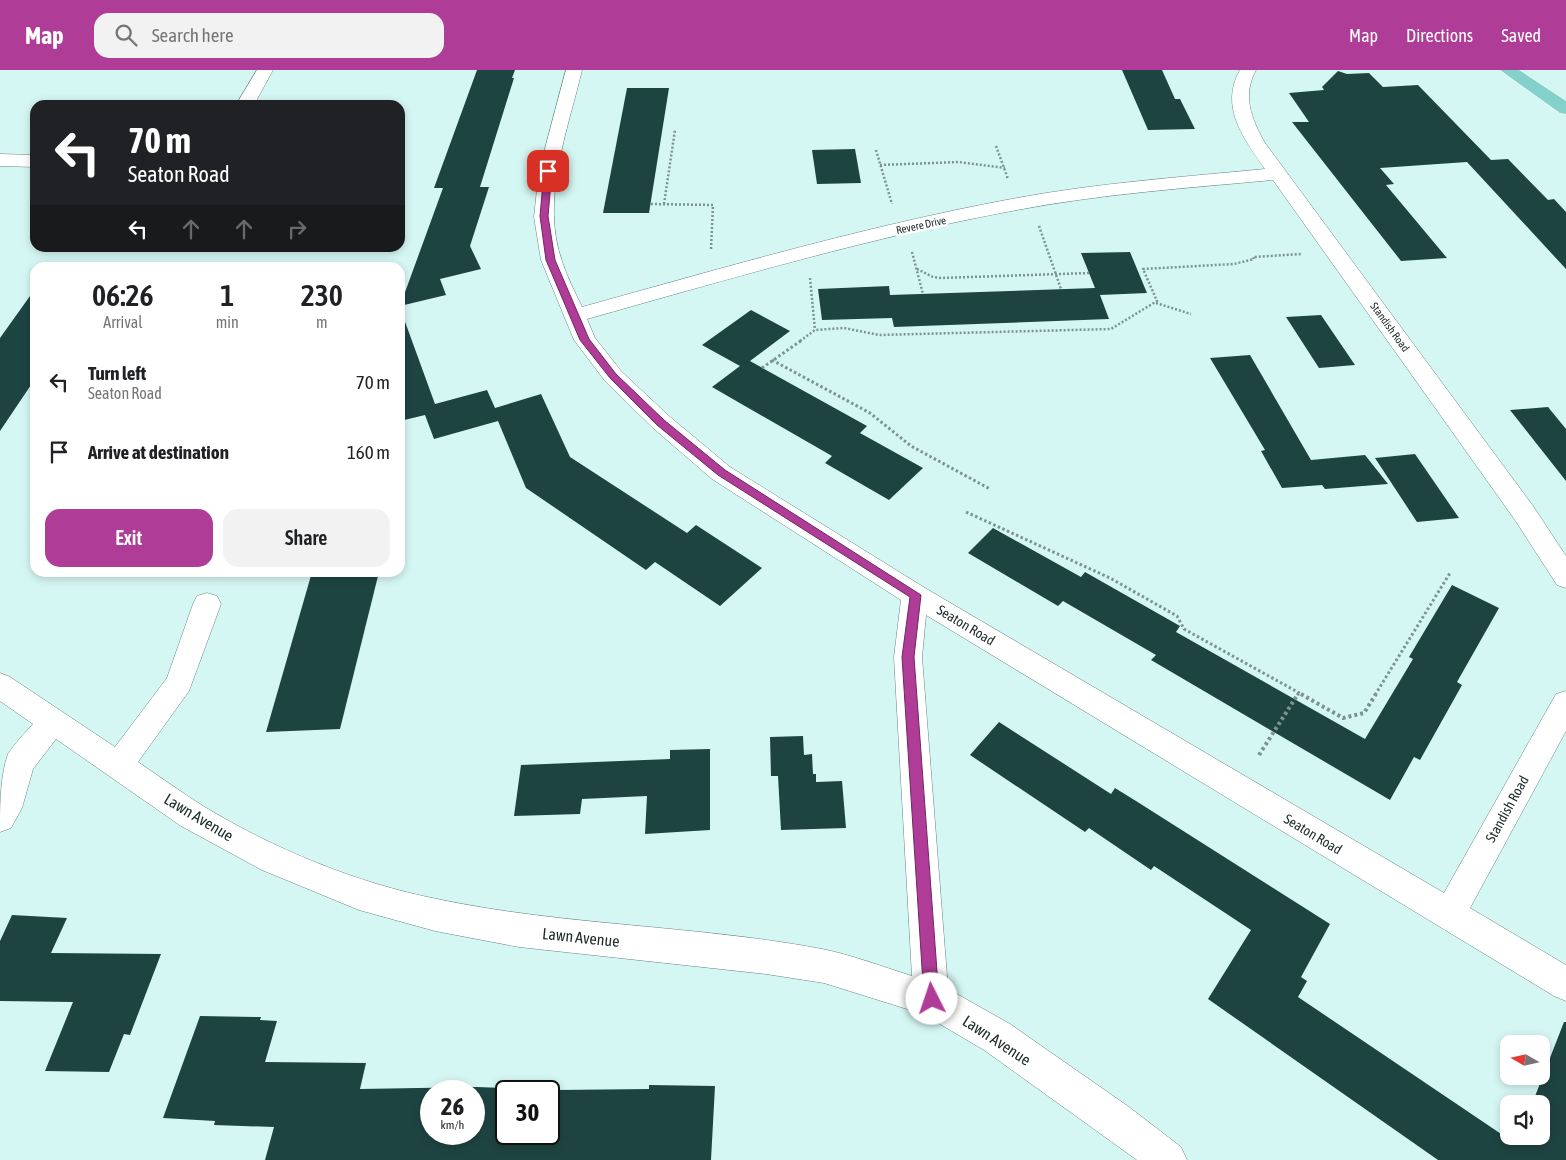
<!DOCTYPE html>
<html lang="en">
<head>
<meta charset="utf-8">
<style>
  :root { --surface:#fff; --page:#f2f2f2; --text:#202124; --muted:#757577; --accent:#af3c96 }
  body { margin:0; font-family:"Asap Condensed",sans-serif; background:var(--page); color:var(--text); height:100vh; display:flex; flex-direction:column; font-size:19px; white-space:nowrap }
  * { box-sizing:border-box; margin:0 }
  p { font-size:16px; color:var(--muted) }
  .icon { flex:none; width:28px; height:28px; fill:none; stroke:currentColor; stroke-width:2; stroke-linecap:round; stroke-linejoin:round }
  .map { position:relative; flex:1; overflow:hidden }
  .panel { position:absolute; left:30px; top:192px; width:375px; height:315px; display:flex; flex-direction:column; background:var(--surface); border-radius:15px; box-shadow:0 2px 8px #0003 }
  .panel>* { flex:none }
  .banner { position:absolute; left:30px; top:30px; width:375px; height:152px; border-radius:15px; box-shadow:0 2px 8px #0003; background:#202124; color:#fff; overflow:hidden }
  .needle { width:32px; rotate:279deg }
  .controls { position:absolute; left:1500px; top:965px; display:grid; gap:10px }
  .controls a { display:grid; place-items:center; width:50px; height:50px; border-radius:10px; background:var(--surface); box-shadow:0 2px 8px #0003; font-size:25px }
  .speed { position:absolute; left:420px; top:1010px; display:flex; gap:10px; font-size:25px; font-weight:700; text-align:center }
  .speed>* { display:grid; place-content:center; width:65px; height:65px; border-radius:50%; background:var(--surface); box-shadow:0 2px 8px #0003; line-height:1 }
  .speed small { font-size:12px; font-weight:400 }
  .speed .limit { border:2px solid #111; border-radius:8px; background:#fff; color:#111 }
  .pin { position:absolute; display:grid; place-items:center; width:42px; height:42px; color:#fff; margin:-21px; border-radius:10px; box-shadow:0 2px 8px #0006 }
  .me { position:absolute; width:55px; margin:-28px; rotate:356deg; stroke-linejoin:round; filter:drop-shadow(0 0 4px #0008) }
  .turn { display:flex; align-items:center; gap:18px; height:105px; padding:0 15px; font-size:22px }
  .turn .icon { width:65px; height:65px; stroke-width:2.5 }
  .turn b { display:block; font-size:35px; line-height:42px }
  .lanes { display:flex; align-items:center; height:48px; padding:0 15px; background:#0003; justify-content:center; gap:25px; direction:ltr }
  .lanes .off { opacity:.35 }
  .eta { display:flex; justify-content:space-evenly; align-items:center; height:85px; text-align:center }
  .eta b { font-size:30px; font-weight:600; line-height:35px }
  .primary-button { display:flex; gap:10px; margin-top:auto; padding:10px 15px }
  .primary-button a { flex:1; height:58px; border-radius:15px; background:var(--accent); color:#fff; font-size:20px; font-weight:600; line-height:58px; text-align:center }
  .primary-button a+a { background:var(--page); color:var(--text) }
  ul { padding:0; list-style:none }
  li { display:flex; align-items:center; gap:15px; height:70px; padding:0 15px }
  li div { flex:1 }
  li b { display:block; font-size:19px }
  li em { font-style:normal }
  header { display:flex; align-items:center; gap:30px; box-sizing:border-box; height:70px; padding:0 25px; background:var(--accent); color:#fff }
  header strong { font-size:24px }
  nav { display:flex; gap:28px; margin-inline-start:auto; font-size:18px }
  .search { width:350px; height:45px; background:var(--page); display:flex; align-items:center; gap:12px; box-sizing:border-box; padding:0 18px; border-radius:15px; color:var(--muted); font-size:19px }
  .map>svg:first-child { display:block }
  .building { fill:#1e4441; fill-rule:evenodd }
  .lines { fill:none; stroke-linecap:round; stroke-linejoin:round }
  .minor-casing { stroke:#678582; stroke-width:1 }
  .major-casing { stroke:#fff; stroke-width:1 }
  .path-far2 { stroke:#7c9391; stroke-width:2.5; stroke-dasharray:2 2; stroke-linecap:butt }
  .path-far1 { stroke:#7c9391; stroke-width:3; stroke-dasharray:2.5 2.5; stroke-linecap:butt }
  .path { stroke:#7c9391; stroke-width:4; stroke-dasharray:3 3; stroke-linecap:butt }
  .minor { fill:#fff; fill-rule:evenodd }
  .major { fill:#84d0cb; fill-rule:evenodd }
  .route { fill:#af3c96; stroke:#722762 }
  .labels { text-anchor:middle; stroke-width:5; stroke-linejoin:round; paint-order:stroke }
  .far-street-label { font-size:11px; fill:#212e2d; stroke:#fff }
  .street-label { font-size:14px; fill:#212e2d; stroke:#fff }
  .near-street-label { font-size:16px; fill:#212e2d; stroke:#fff }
</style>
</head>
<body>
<header>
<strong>Map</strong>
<div class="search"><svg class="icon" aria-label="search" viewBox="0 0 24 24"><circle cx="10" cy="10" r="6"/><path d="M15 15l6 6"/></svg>Search here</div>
<nav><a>Map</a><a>Directions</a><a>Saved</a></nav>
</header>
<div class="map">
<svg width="1566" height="1090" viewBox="0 0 1566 1090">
  <rect width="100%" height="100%" fill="#d5f7f3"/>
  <g class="building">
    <polygon points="477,0 515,0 512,8 514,8 480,117 489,117 470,176 481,199 440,209 446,225 400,236 443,118 434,118"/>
    <polygon points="1122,0 1162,0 1175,29 1180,29 1195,59 1148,60"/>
    <polygon points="1338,1 1347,4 1369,3 1383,17 1418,15 1491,90 1508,89 1548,130 1554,129 1566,142 1566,199 1467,92 1380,98 1394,114 1386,115 1447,188 1401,191 1292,52 1309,52 1289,23 1324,20 1322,17"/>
    <polygon points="627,18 669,18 649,143 603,143"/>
    <polygon points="855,79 861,113 817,114 812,80"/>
    <polygon points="1130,182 1147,223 1100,225 1109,249 894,257 892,248 822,250 818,219 889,216 890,225 1095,218 1081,183"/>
    <polygon points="35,219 35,309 0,361 0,268"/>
    <polygon points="751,240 790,261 750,291 867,356 860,363 923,398 889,430 825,393 832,386 712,317 740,296 702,275"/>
    <polygon points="1321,245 1355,295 1319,298 1286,247"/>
    <polygon points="404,249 435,334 487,320 495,338 541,324 570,387 687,463 696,455 762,498 720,536 655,492 646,500 526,418 498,351 434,369 425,345 400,351 400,250"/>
    <polygon points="1250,285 1311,390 1365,385 1388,414 1325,419 1322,415 1282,418 1261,381 1265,380 1210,288"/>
    <polygon points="1548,337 1566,359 1566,411 1510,340"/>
    <polygon points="1415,384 1459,448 1417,452 1375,388"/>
    <polygon points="993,458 1081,507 1085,502 1180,556 1176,562 1365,669 1413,589 1409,587 1452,515 1499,538 1457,612 1462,615 1420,690 1414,687 1390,730 1151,590 1156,585 1063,531 1058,536 968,483"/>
    <polygon points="312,502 379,502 340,659 266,662"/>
    <polygon points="999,652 1111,724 1115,718 1136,731 1330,854 1301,907 1307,911 1298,927 1516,1074 1519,1066 1541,1066 1541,1034 1532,1034 1564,952 1566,952 1566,1090 1438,1090 1208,929 1251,860 1154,796 1151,800 1089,758 1085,762 970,685"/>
    <polygon points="803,666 804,685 812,684 813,704 816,704 816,712 842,711 846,758 781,760 778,706 771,706 770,667"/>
    <polygon points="710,679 710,760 645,764 647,726 582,729 580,744 514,746 521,695 670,689 670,680"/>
    <polygon points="12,845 67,848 51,883 161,884 130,965 124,964 109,1002 45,1001 73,932 0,931 0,871"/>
    <path d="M200,946L261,947L260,950L277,951L265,992L366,993L360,1019L477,1017L557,1020L649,1019V1015L715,1016L711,1090H265L274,1057L214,1055L215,1051L163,1048ZM431,1021H474V1064H431ZM506,1021H549V1064H506Z"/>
  </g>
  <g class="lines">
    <g class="minor-casing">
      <g id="minor">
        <polygon points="257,0 273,0 254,35 236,35"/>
        <path d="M566,0H582C568,60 540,130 562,191C567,207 575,222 582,237C726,197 870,155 1017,128C1099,113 1182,107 1265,99C1244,69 1219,37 1240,0H1256C1242,26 1251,48 1265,73L1533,436L1566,486V518L1557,515L1515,450L1273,110C1187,118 1101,124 1017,140C871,167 729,209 587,249L595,268L621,301L669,346L730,397L925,518L1444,823L1556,624L1566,621V661L1470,838L1566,895V931L1554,926L926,545L922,587L948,919L1010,954L1129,1037L1181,1077L1187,1090H1137L984,980L923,944L824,913L766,904L519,877L435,861L359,840L262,800L181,756L56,669L33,699L22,738L11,758L0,762C0,737 0,706 8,684C15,673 25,663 33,654L0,631V603L10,607L115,677L167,608L193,534L197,526L207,523L217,526L221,534L189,621L138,692C160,707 181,722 203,736C274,779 356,813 437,829C565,856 695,855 822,879C852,885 883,897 912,906L894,587L901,530L712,409L653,358L605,311L574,270L541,190L534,147L539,101Z"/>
        <polygon points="0,84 35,85 35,97 0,96"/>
      </g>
    </g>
    <g class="major-casing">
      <polygon id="major" points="1500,0 1519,0 1566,31 1566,44 1560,43"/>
    </g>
    <g class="path-far2">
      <polyline points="996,76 1008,109"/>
      <polyline points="876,80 892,134"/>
      <polyline points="880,95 959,92 1005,98"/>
      <polyline points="651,134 713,135 711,179"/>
      <polyline points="664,134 675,60"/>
      <polyline points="1039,156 1061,219"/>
      <polyline points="912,182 923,224"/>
      <polyline points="917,199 933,207 941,208 1089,203"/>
      <polyline points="810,208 815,260"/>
      <polyline points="1156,233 1191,244"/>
      <polyline points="800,271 815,260 844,258 879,265 1111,259 1157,231 1143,199 1234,194 1254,189 1253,187 1301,184"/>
    </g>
    <g class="path-far1">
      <polyline points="772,290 870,343 911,376 990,419"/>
      <polyline points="762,298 802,270"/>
      <polyline points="966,442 1110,508 1177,546 1184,559 1303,625"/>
      <polyline points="1297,625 1299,623"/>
      <polyline points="1375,625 1450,503"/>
    </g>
    <g class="path">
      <polyline points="1301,624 1343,648 1364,643 1376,624"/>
      <polyline points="1259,685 1298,624"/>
    </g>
    <use href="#minor" class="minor"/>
    <use href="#major" class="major"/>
  </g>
  <polygon class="route" points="548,99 552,101 548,146 555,190 589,269 616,304 664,350 725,400 921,525 914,587 939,929 937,934 932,937 926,934 924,929 902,587 910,527 718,405 657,355 610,308 580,270 546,190 540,146 544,101"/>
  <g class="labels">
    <g class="far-street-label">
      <text transform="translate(921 155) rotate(-12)" y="4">Revere Drive</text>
      <text transform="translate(1390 257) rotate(54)" y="4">Standish Road</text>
    </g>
    <g class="street-label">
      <text transform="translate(966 555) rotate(31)" y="5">Seaton Road</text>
      <text transform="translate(1507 739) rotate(-61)" y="5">Standish Road</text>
      <text transform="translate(1313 764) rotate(31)" y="5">Seaton Road</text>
    </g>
    <g class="near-street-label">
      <text transform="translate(199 747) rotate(31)" y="6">Lawn Avenue</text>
      <text transform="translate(581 867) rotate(6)" y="6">Lawn Avenue</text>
      <text transform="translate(997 970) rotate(33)" y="6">Lawn Avenue</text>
    </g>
  </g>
</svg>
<div class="controls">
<a><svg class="needle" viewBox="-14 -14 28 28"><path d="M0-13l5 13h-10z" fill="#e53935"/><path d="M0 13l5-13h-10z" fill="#757577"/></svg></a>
<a><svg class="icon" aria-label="sound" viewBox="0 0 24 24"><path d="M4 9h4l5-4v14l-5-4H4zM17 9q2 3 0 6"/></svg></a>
</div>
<div class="speed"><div>26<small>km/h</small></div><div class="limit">30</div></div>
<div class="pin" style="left:548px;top:101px;background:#d93025"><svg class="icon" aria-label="arrive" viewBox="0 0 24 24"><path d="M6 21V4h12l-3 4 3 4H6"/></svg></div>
<svg class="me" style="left:932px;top:929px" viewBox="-20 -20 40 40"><circle r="19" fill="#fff"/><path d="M0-13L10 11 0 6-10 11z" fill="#af3c96"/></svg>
<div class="banner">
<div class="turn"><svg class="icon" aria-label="left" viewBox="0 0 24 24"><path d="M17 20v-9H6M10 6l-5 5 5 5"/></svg><div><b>70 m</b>Seaton Road</div></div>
<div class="lanes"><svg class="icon" aria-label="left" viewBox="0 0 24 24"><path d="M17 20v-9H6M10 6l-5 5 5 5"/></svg><svg class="icon off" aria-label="ahead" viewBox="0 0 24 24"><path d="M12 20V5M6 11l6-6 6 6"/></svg><svg class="icon off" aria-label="ahead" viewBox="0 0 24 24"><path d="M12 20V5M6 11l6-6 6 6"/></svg><svg class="icon off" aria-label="right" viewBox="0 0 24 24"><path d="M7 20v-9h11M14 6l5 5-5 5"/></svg></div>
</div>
<section class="panel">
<div class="eta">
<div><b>06:26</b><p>Arrival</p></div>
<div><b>1</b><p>min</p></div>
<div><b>230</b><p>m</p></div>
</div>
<ul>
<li><svg class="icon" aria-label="left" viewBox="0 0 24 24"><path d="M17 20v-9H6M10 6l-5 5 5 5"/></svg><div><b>Turn left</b><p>Seaton Road</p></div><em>70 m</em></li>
<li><svg class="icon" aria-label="arrive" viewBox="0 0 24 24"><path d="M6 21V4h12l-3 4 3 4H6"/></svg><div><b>Arrive at destination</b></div><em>160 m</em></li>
</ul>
<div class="primary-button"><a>Exit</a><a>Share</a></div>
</section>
</div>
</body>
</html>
